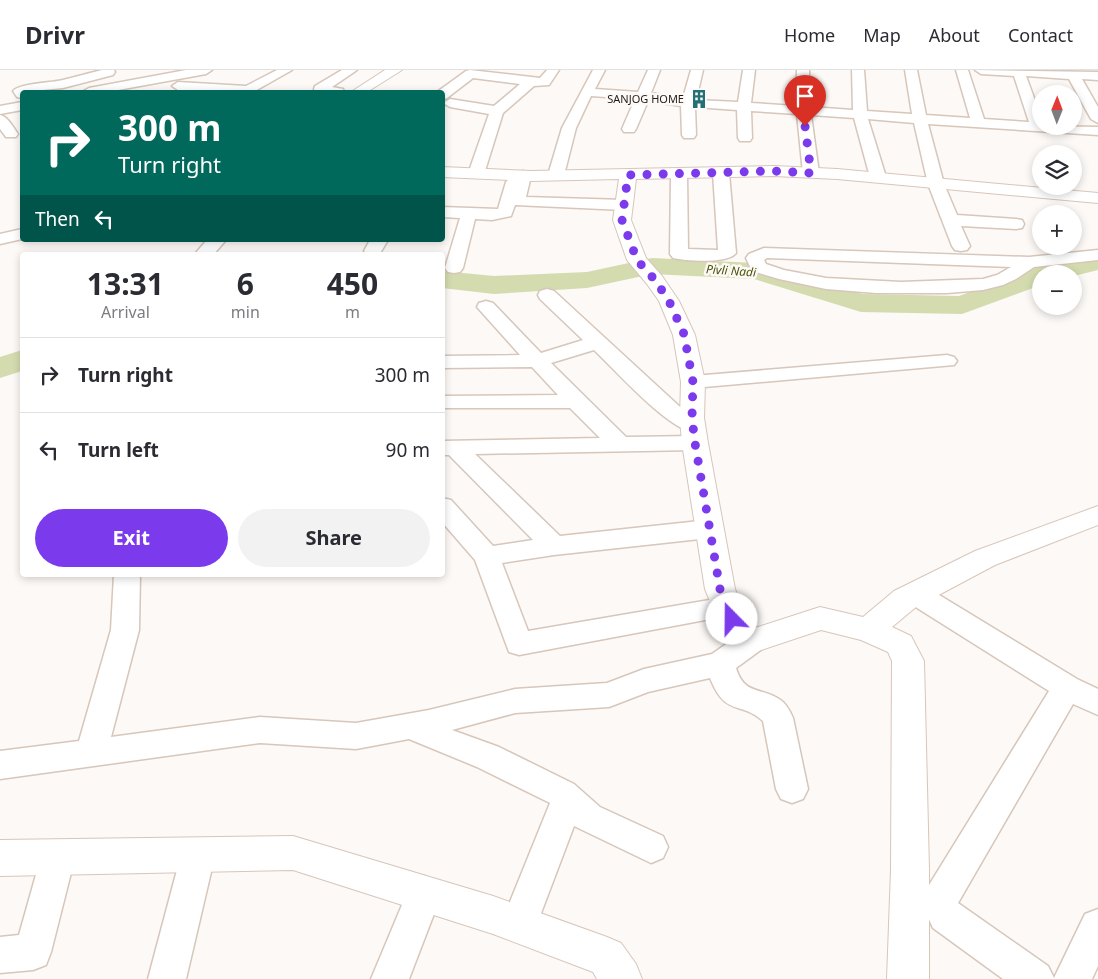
<!DOCTYPE html>
<html lang="en">
<head>
<meta charset="utf-8">
<style>
  :root { --surface:#fff; --page:#f2f2f3; --text:#2b2b33; --muted:#7c7c81; --line:#e1e1e2; --accent:#7c3aed }
  body { margin:0; font-family:"Noto Sans",sans-serif; background:var(--page); color:var(--text); height:100vh; display:flex; flex-direction:column; font-size:19px; white-space:nowrap }
  * { box-sizing:border-box; margin:0 }
  p { font-size:16px; color:var(--muted) }
  .icon { flex:none; width:28px; height:28px; fill:none; stroke:currentColor; stroke-width:2; stroke-linecap:round; stroke-linejoin:round }
  .map { position:relative; flex:1; overflow:hidden }
  .drawer { position:absolute; left:20px; top:182px; width:425px; height:325px; display:flex; flex-direction:column; background:var(--surface); border-radius:5px; box-shadow:0 2px 8px #0003 }
  .drawer>* { flex:none }
  .top-card { position:absolute; left:20px; top:20px; width:425px; height:152px; border-radius:5px; box-shadow:0 2px 8px #0003; background:#00695c; color:#fff; overflow:hidden }
  .needle { width:32px; rotate:1deg }
  .controls { position:absolute; left:1032px; top:15px; display:grid; gap:10px }
  .controls a { display:grid; place-items:center; width:50px; height:50px; border-radius:50%; background:var(--surface); box-shadow:0 2px 8px #0003; font-size:25px }
  .pin { position:absolute; display:grid; place-items:center; width:42px; height:42px; color:#fff; margin:-51px -21px; border-radius:50% 50% 50% 0; rotate:-45deg; box-shadow:0 0 5px #0007 }
  .pin .icon { rotate:45deg }
  .me { position:absolute; width:55px; margin:-28px; rotate:338deg; stroke-linejoin:round; filter:drop-shadow(0 0 4px #0008) }
  .turn { display:flex; align-items:center; gap:18px; height:105px; padding:0 15px; font-size:22px }
  .turn .icon { width:65px; height:65px; stroke-width:2.5 }
  .turn b { display:block; font-size:35px; line-height:42px }
  .then { display:flex; align-items:center; height:48px; padding:0 15px; background:#0003; gap:10px; font-size:19px }
  .eta { display:flex; justify-content:space-evenly; align-items:center; height:85px; text-align:center }
  .eta b { font-size:30px; font-weight:700; line-height:35px }
  .cta { display:flex; gap:10px; margin-top:auto; padding:10px 15px }
  .cta a { flex:1; height:58px; border-radius:30px; background:var(--accent); color:#fff; font-size:20px; font-weight:700; line-height:58px; text-align:center }
  .cta a+a { background:var(--page); color:var(--text) }
  ul { padding:0; list-style:none }
  li { display:flex; align-items:center; gap:15px; height:75px; padding:0 15px; border-top:1px solid var(--line) }
  li div { flex:1 }
  li b { display:block; font-size:19px }
  li em { font-style:normal }
  header { display:flex; align-items:center; gap:30px; box-sizing:border-box; height:70px; padding:0 25px; background:var(--surface); border-bottom:1px solid var(--line) }
  header strong { font-size:24px }
  nav { display:flex; gap:28px; margin-inline-start:auto; font-size:18px }
  .map>svg:first-child { display:block }
  .lines { fill:none; stroke-linecap:round; stroke-linejoin:round }
  .river { fill:#d4dcaf; fill-rule:evenodd }
  .minor-casing { stroke:#d7c6ba; stroke-width:3 }
  .tertiary-casing { stroke:#d7c6ba; stroke-width:2 }
  .minor { fill:#fff; fill-rule:evenodd }
  .tertiary { fill:#fff; fill-rule:evenodd }
  .route { stroke:#7c3aed; stroke-width:9; stroke-dasharray:0 16.2 }
  .labels { text-anchor:middle; stroke-width:5; stroke-linejoin:round; paint-order:stroke }
  .far-poi-label { font-size:11px; fill:#221c17; stroke:#fcf9f6; text-anchor:end }
  .far-water-label { font-size:12px; font-style:italic; fill:#4a5108; stroke:#fcf9f6 }
</style>
</head>
<body>
<header>
<strong>Drivr</strong>
<nav><a>Home</a><a>Map</a><a>About</a><a>Contact</a></nav>
</header>
<div class="map">
<svg width="1098" height="909" viewBox="0 0 1098 909">
  <rect width="100%" height="100%" fill="#fcf9f6"/>
  <g class="lines">
    <g class="river">
      <polygon points="1098,184 1098,200 1074,206 1074,204 1041,204 1041,215 962,244 861,242 754,209 652,204 587,218 494,224 442,218 442,201 494,206 587,202 652,188 756,193 863,224 959,226 1031,199"/>
      <polygon points="22,280 22,301 0,308 0,287"/>
    </g>
    <g class="minor-casing">
      <g id="minor">
        <path d="M102,0H114L115,2L113,5L63,18L22,22V28L17,27L13,21C21,13 51,13 63,10C76,7 89,3 102,0Z"/>
        <polygon points="186,0 212,0 206,4 107,22 82,22 89,18"/>
        <polygon points="277,0 292,0 253,22 178,20 172,16 178,12 246,16"/>
        <polygon points="342,0 357,0 332,17 343,19 344,22 315,22 314,19 315,16"/>
        <polygon points="470,0 540,8 547,0 559,0 549,15 534,16 503,43 484,104 481,107 471,107 468,104 489,44 450,37 443,33 450,29 494,36 520,14 473,8 447,28 442,29 442,22 437,22 466,1"/>
        <polygon points="593,0 605,0 595,19 638,22 648,0 660,0 651,23 683,28 691,0 703,0 696,30 738,32 743,0 755,0 751,33 796,36 797,0 809,0 810,37 853,40 852,0 864,0 867,41 912,44 905,0 917,0 926,45 970,48 956,0 968,0 984,49 1029,52 1014,6 981,4 975,0 1098,2 1098,10 1082,9 1098,37 1098,53 1091,49 1069,9 1026,6 1041,47 1041,56 1098,57 1098,65 928,54 944,114 957,145 1016,149 1022,150 1024,154 1022,158 1016,159 961,156 970,176 967,180 961,181 955,180 952,176 928,114 914,53 868,49 886,107 883,110 873,110 870,107 854,48 811,45 819,103 816,106 806,106 803,103 797,44 751,41 752,68 750,71 740,71 738,68 737,40 695,37 696,65 694,68 684,68 682,65 681,36 648,31 636,59 634,62 624,62 622,59 635,29 591,26 576,58 564,105 561,108 551,108 548,105 562,58"/>
        <polygon points="22,32 22,40 0,44 0,36"/>
        <path d="M0,45C8,47 13,57 18,64L16,67H6L0,59Z"/>
        <path d="M721,98L726,100L729,103L736,183C728,194 686,191 673,188L670,184L671,104L674,101H684L687,104L688,179L718,180L713,103L716,100Z"/>
        <polygon points="523,101 528,103 531,106 526,127 624,130 630,132 632,135 630,138 624,140 515,135 511,146 492,150 475,149 463,198 460,202 454,203 448,202 445,198 460,148 442,147 442,137 498,139 506,112 509,109 515,108 518,103"/>
        <polygon points="22,159 22,169 0,174 0,164"/>
        <polygon points="207,170 226,170 213,185 194,185"/>
        <polygon points="370,170 388,170 379,185 368,185 364,181"/>
        <path d="M764,178L1029,187L1098,180V190L1034,197L1016,209L1003,215L983,220L947,223H876L826,219L779,209L752,201L746,188L749,184ZM767,188L1011,197L997,205L983,209L901,212L826,208L784,200L766,194L764,190Z"/>
        <path d="M547,219L554,221L679,336L701,350L704,355L701,360C695,361 691,362 686,360C659,349 616,301 594,280L551,293L626,367L695,366L703,368L706,373L703,378L695,380L475,384L560,466L709,450L718,453L722,459L718,465L709,468L554,485L502,493L528,561L727,527L737,530L741,537L737,544L519,585L509,582L475,490L442,452V428L451,430L493,476L533,470L449,385H442V371L600,368L570,338H442V326L558,325L532,297L442,298V286L520,285L477,237L479,233L486,231L493,233L541,283L583,270L540,229L538,225L540,221Z"/>
        <polygon points="947,285 954,287 957,291 954,295 693,318 686,316 682,312 686,308 693,306"/>
        <path d="M114,505H140L139,560L111,667L260,647L356,653L429,640L515,619L607,613L644,599L712,584L742,563L752,560L762,563L766,571L762,579L736,598C744,625 760,617 779,629C786,633 790,641 793,648L808,719L803,729L792,733L781,729L776,719L763,651C740,630 726,648 710,608L648,622L609,637L515,643L452,660L499,677L574,714L600,737L663,766L668,777L663,788L651,793L574,756L532,867L519,872L506,867L501,854L550,733L477,697L409,669L356,679L260,673L0,709V681L79,671L111,560Z"/>
        <polygon points="916,514 926,517 1077,609 1098,619 1098,645 1073,634 958,833 1048,896 1054,908 1085,844 1098,839 1098,896 1092,909 1003,909 933,858 921,832 926,820 1049,621 906,531 903,524 906,517"/>
        <polygon points="198,769 210,774 215,785 186,909 148,909 181,785 186,774"/>
        <polygon points="58,771 70,776 75,787 51,882 46,895 33,900 0,903 0,867 19,865 41,787 46,776"/>
        <polygon points="424,806 436,811 442,823 409,909 371,909 412,811"/>
      </g>
    </g>
    <g class="tertiary-casing">
      <g id="tertiary">
        <polygon points="385,0 402,0 367,22 351,22"/>
        <polygon points="774,96 837,99 1098,123 1098,133 837,109 774,106 636,109 631,150 646,188 662,206 679,231 695,265 705,312 704,348 708,373 735,519 749,555 755,558 820,537 863,547 894,521 975,481 1098,436 1098,455 995,495 916,537 892,557 911,566 924,591 929,800 929,909 887,909 891,800 892,591 888,582 861,570 821,560 752,583 741,579 726,570 705,519 682,373 680,348 681,312 673,265 659,231 647,214 627,190 613,150 619,109 531,111 442,107 442,97 531,101"/>
        <polygon points="293,766 493,826 607,867 621,873 636,894 642,909 597,909 593,902 493,864 293,800 0,806 0,770"/>
      </g>
    </g>
    <use href="#minor" class="minor"/>
    <use href="#tertiary" class="tertiary"/>
  </g>
  <g class="lines">
    <polyline class="route" points="732,549 720,519 695,373 692,348 693,312 684,264 669,231 655,210 637,190 622,150 628,105 774,101 811,103 805,56"/>
  </g>
  <defs>
    <g id="building-bare" transform="scale(1.5)"><path d="M-4-6H4V6H1V3H-1V6H-4ZM-2.5-4.3h1.7v1.8h-1.7ZM.8-4.3h1.7v1.8H.8ZM-2.5-1h1.7V.8h-1.7ZM.8-1h1.7V.8H.8Z" fill="#257076" stroke="#fcf9f6" stroke-width="2.5" paint-order="stroke"/></g>
  </defs>
  <g fill-rule="evenodd">
    <use href="#building-bare" x="699" y="29"/>
  </g>
  <g class="labels">
    <g class="far-poi-label">
      <text x="684" y="33">SANJOG HOME</text>
    </g>
    <g class="far-water-label">
      <text transform="translate(731 201) rotate(4)" y="4">Pivli Nadi</text>
    </g>
  </g>
</svg>
<div class="controls">
<a><svg class="needle" viewBox="-14 -14 28 28"><path d="M0-13l5 13h-10z" fill="#e53935"/><path d="M0 13l5-13h-10z" fill="#7c7c81"/></svg></a>
<a><svg class="icon" aria-label="layers" viewBox="0 0 24 24"><path d="M12 4l9 5-9 5-9-5zM3 14l9 5 9-5"/></svg></a>
<a>+</a>
<a>−</a>
</div>
<div class="pin" style="left:805px;top:56px;background:#d93025"><svg class="icon" aria-label="arrive" viewBox="0 0 24 24"><path d="M6 21V4h12l-3 4 3 4H6"/></svg></div>
<svg class="me" style="left:732px;top:549px" viewBox="-20 -20 40 40"><circle r="19" fill="#fff"/><path d="M0-13L10 11 0 6-10 11z" fill="#7c3aed"/></svg>
<div class="top-card">
<div class="turn"><svg class="icon" aria-label="right" viewBox="0 0 24 24"><path d="M7 20v-9h11M14 6l5 5-5 5"/></svg><div><b>300 m</b>Turn right</div></div>
<div class="then">Then<svg class="icon" aria-label="left" viewBox="0 0 24 24"><path d="M17 20v-9H6M10 6l-5 5 5 5"/></svg></div>
</div>
<section class="drawer">
<div class="eta">
<div><b>13:31</b><p>Arrival</p></div>
<div><b>6</b><p>min</p></div>
<div><b>450</b><p>m</p></div>
</div>
<ul>
<li><svg class="icon" aria-label="right" viewBox="0 0 24 24"><path d="M7 20v-9h11M14 6l5 5-5 5"/></svg><div><b>Turn right</b></div><em>300 m</em></li>
<li><svg class="icon" aria-label="left" viewBox="0 0 24 24"><path d="M17 20v-9H6M10 6l-5 5 5 5"/></svg><div><b>Turn left</b></div><em>90 m</em></li>
</ul>
<div class="cta"><a>Exit</a><a>Share</a></div>
</section>
</div>
</body>
</html>
